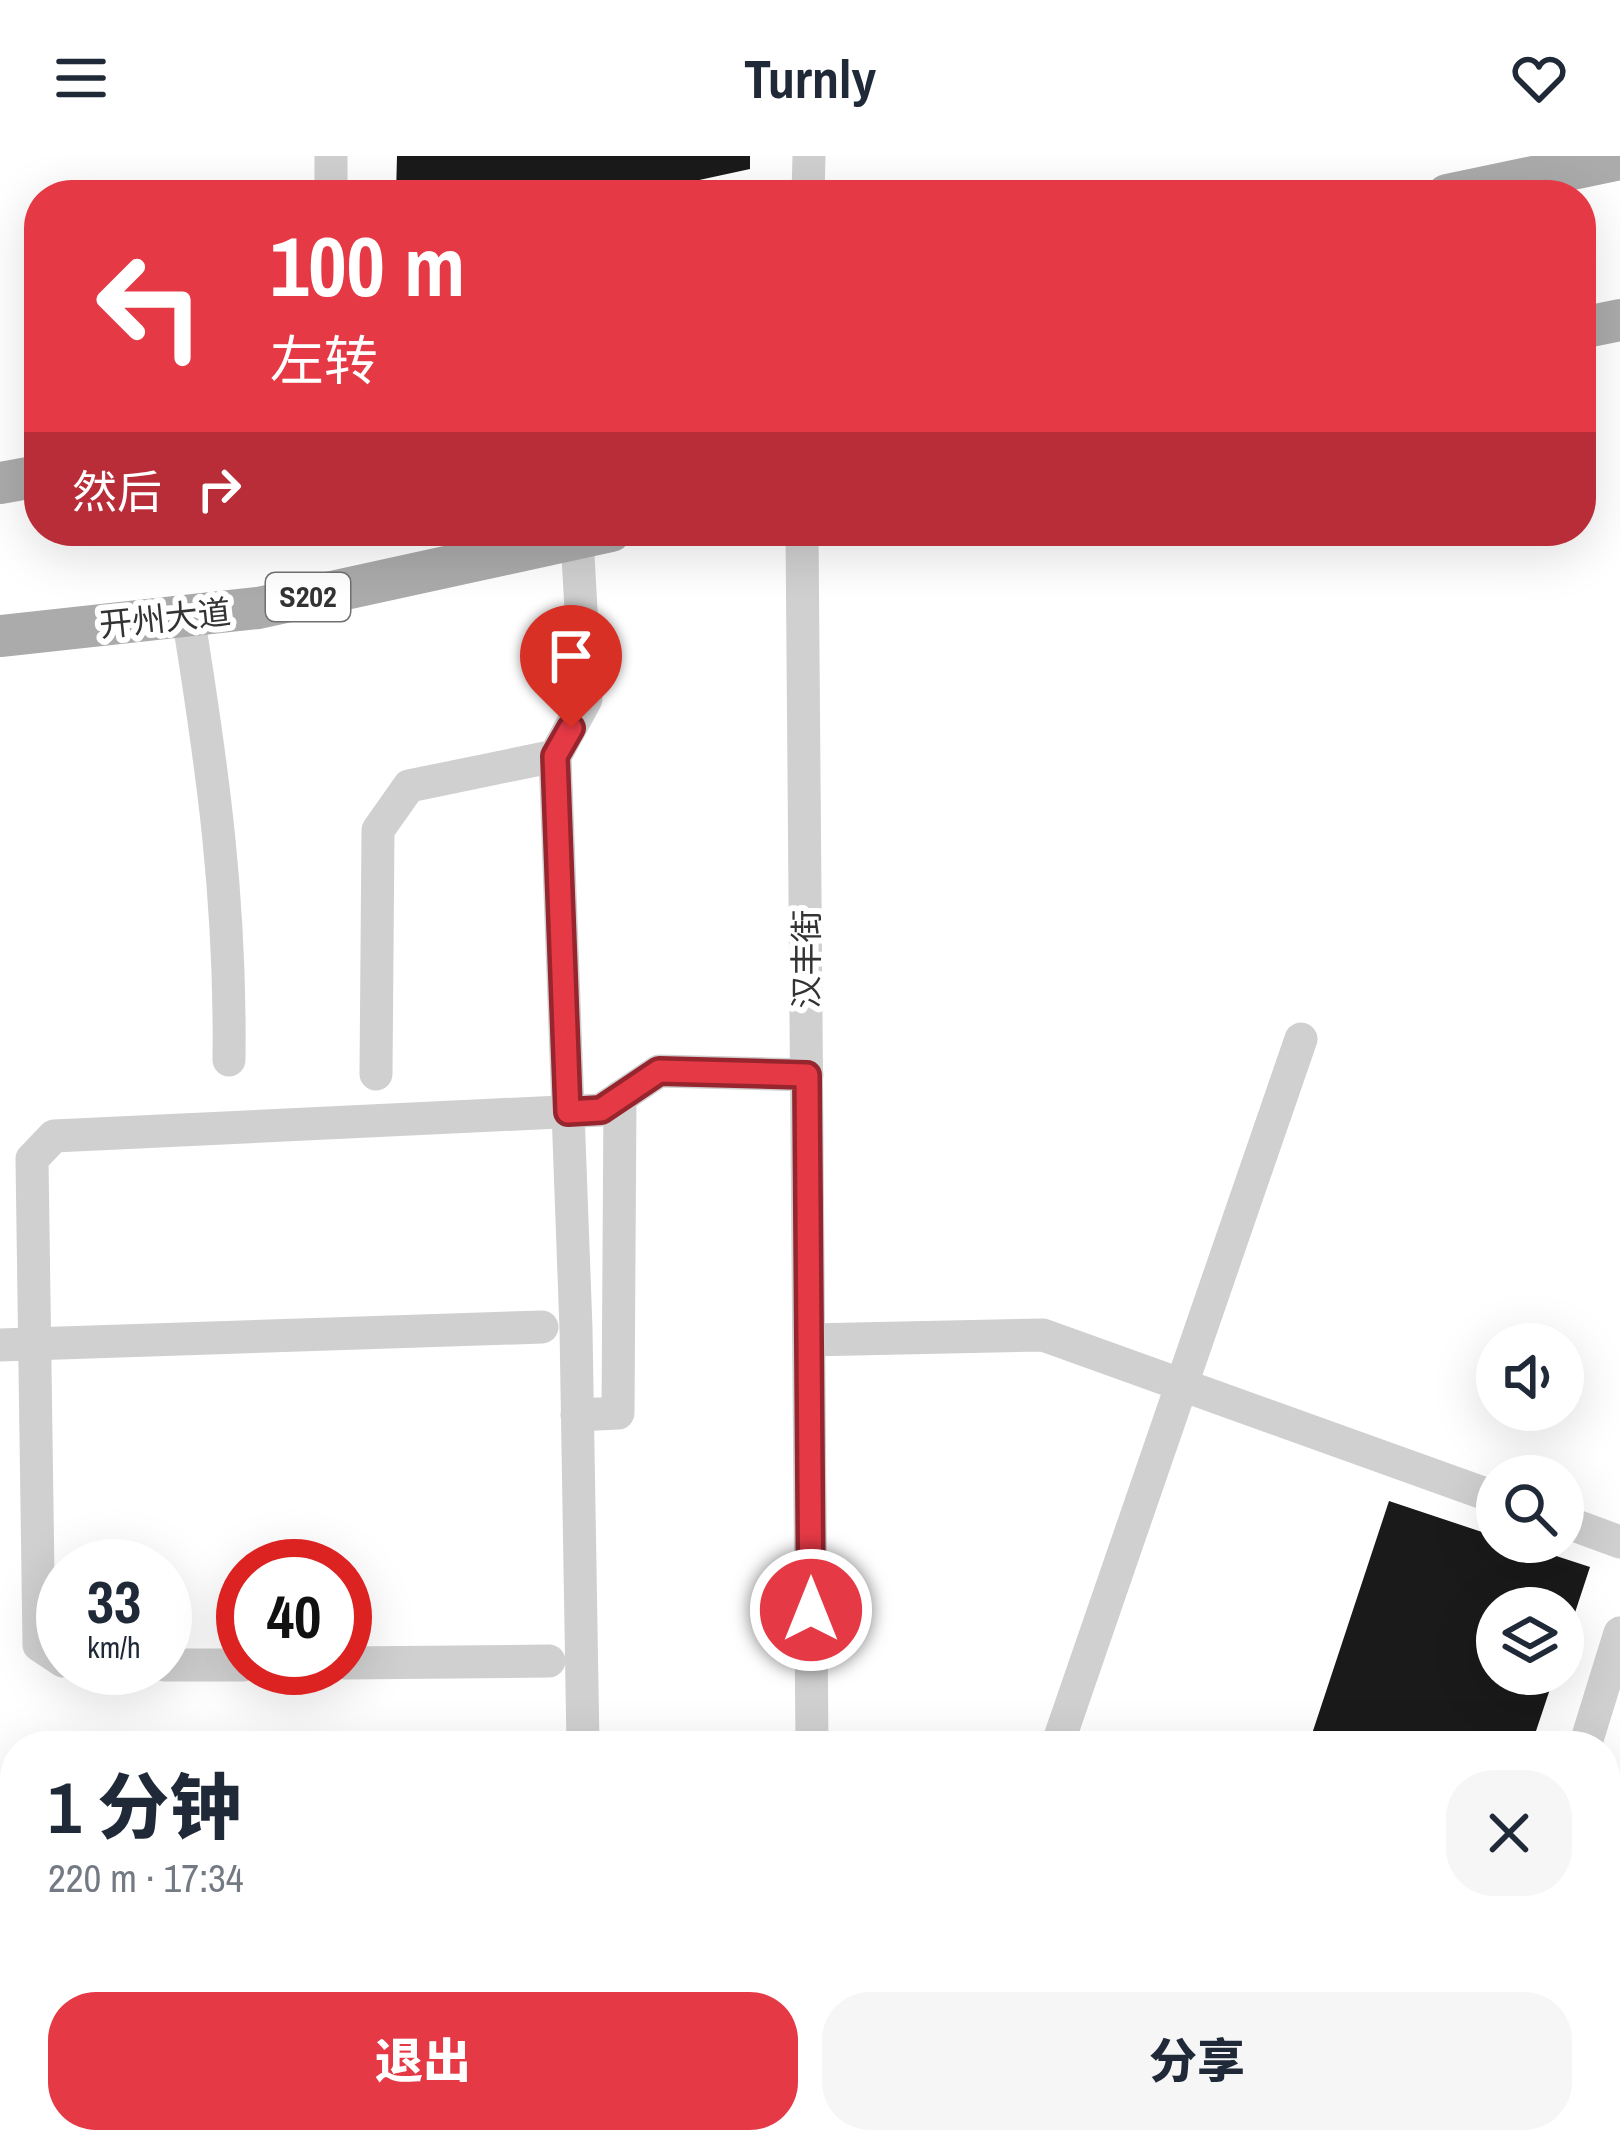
<!DOCTYPE html>
<html lang="zh">
<head>
<meta charset="utf-8">
<style>
  :root { --surface:#fff; --page:#f6f6f7; --text:#1f2937; --muted:#747a83; --accent:#e63946 }
  body { margin:0; font-family:"Archivo Narrow","Noto Sans SC",sans-serif; background:var(--page); color:var(--text); height:100vh; display:flex; flex-direction:column; font-size:45px; white-space:nowrap }
  * { box-sizing:border-box; margin:0 }
  p { font-size:39px; color:var(--muted) }
  .icon { flex:none; width:66px; height:66px; fill:none; stroke:currentColor; stroke-width:2; stroke-linecap:round; stroke-linejoin:round }
  .map { position:relative; flex:1; overflow:hidden }
  .sheet { position:absolute; left:0px; top:1575px; width:1620px; height:423px; display:flex; flex-direction:column; background:var(--surface); border-radius:48px 48px 0 0; box-shadow:0 12px 48px #0002 }
  .sheet>* { flex:none }
  .guide { position:absolute; left:24px; top:24px; width:1572px; height:366px; border-radius:48px; box-shadow:0 12px 48px #0002; background:#e63946; color:#fff; overflow:hidden }
  .buttons { position:absolute; left:1476px; top:1167px; display:grid; gap:24px }
  .buttons a { display:grid; place-items:center; width:108px; height:108px; border-radius:50%; background:var(--surface); box-shadow:0 12px 48px #0002; font-size:60px }
  .speed { position:absolute; left:36px; top:1383px; display:flex; gap:24px; font-size:60px; font-weight:700; text-align:center }
  .speed>* { display:grid; place-content:center; width:156px; height:156px; border-radius:50%; background:var(--surface); box-shadow:0 12px 48px #0002; line-height:1 }
  .speed small { font-size:30px; font-weight:400 }
  .speed .limit { border:18px solid #d22; background:#fff; color:#111 }
  .pin { position:absolute; display:grid; place-items:center; width:102px; height:102px; color:#fff; margin:-123px -51px; border-radius:50% 50% 50% 0; rotate:-45deg; box-shadow:0 0 12px #0007 }
  .pin .icon { rotate:45deg }
  .me { position:absolute; width:132px; margin:-66px; rotate:0deg; stroke-linejoin:round; filter:drop-shadow(0 0 9px #0008) }
  .turn { display:flex; align-items:center; gap:42px; height:252px; padding:0 48px; font-size:54px }
  .turn .icon { width:156px; height:156px; stroke-width:2.5 }
  .turn b { display:block; font-size:84px; line-height:102px }
  .then { display:flex; align-items:center; height:114px; padding:0 48px; background:#0003; gap:24px; font-size:45px }
  .round { display:grid; place-items:center; flex:none; width:126px; height:126px; border-radius:48px; background:var(--page) }
  .headline { display:flex; align-items:center; justify-content:space-between; height:204px; padding:0 48px }
  h1 { font-size:72px; font-weight:800; line-height:90px }
  .button { display:flex; gap:24px; margin-top:auto; padding:24px 48px }
  .button a { flex:1; height:138px; border-radius:48px; background:var(--accent); color:#fff; font-size:48px; font-weight:800; line-height:138px; text-align:center }
  .button a+a { background:var(--page); color:var(--text) }
  header { display:flex; justify-content:space-between; align-items:center; height:156px; padding:0 48px; background:var(--surface); font-size:54px; font-weight:800 }
  .map>svg:first-child { display:block }
  .building { fill:#1a1a1a }
  .lines { fill:none; stroke-linecap:round; stroke-linejoin:round }
  .minor { stroke:#d0d0d0; stroke-width:33 }
  .major { stroke:#ababab; stroke-width:42 }
  .route-casing { stroke:#96252e; stroke-width:30 }
  .route { stroke:#e63946; stroke-width:21 }
  .labels { text-anchor:middle; stroke-width:12; stroke-linejoin:round; paint-order:stroke }
  .shield { fill:#fff; stroke:#707070; stroke-width:3 }
  .shield-label { font-size:30px; font-weight:bold; fill:#333 }
  .street-label { font-size:33px; fill:#333; stroke:#fff }
</style>
</head>
<body>
<header><svg class="icon" aria-label="menu" viewBox="0 0 24 24"><path d="M4 6h16M4 12h16M4 18h16"/></svg>Turnly<svg class="icon" aria-label="heart" viewBox="0 0 24 24"><path d="M12 20l-8-8c-3-5 5-10 8-4 3-6 11-1 8 4z"/></svg></header>
<div class="map">
<svg width="1620" height="1996" viewBox="0 0 1620 1996">
  <rect width="100%" height="100%" fill="#fff"/>
  <g class="building">
    <polygon points="397,0 750,0 750,13 630,39 396,39"/>
    <polygon points="1389,1345 1497,1381 1497,1386 1513,1386 1590,1411 1564,1490 1563,1452 1497,1452 1497,1518 1555,1518 1531,1590 1308,1590"/>
  </g>
  <g class="lines">
    <g class="minor">
      <polyline points="331,39 331,0"/>
      <polyline points="808,39 809,0"/>
      <polyline points="802,375 812,1590"/>
      <polyline points="577,382 586,543 555,600 576,1173 583,1590"/>
      <path d="M188,460C213,615 231,745 229,904"/>
      <polyline points="376,918 378,674 409,630 555,600"/>
      <polyline points="809,1184 1043,1179 1497,1342"/>
      <polyline points="0,1189 542,1171"/>
      <polyline points="577,1259 618,1257 620,941"/>
      <polyline points="1563,1365 1620,1386"/>
      <polyline points="63,1505 39,1489 32,1003 54,980 601,954 659,915 807,919"/>
      <polyline points="345,1507 549,1505"/>
      <polyline points="165,1509 243,1509"/>
      <polyline points="1057,1590 1301,883"/>
      <polyline points="1585,1590 1620,1477"/>
      <polyline points="0,1772 15,1772"/>
      <polyline points="308,1983 308,1996"/>
      <polyline points="818,1983 819,1996"/>
      <polyline points="1390,1996 1396,1983"/>
    </g>
    <g class="major">
      <polyline points="1447,39 1620,3"/>
      <polyline points="1581,172 1620,164"/>
      <polyline points="0,327 39,320"/>
      <polyline points="0,480 258,452 611,375"/>
    </g>
  </g>
  <g class="lines">
    <g class="route-casing">
      <polyline id="route" points="571,572 555,600 568,956 601,954 659,915 807,919 811,1454"/>
    </g>
    <use href="#route" class="route"/>
  </g>
  <g class="labels">
    <rect class="shield" x="266" y="417" width="84" height="48" rx="9"/>
    <g class="shield-label">
      <text x="308" y="451">S202</text>
    </g>
    <g class="street-label">
      <text transform="translate(165 462) rotate(-6)" y="12">开州大道</text>
      <text transform="translate(806 803) rotate(-90)" y="12">汉丰街</text>
    </g>
  </g>
</svg>
<div class="buttons">
<a><svg class="icon" aria-label="sound" viewBox="0 0 24 24"><path d="M4 9h4l5-4v14l-5-4H4zM17 9q2 3 0 6"/></svg></a>
<a><svg class="icon" aria-label="search" viewBox="0 0 24 24"><circle cx="10" cy="10" r="6"/><path d="M15 15l6 6"/></svg></a>
<a><svg class="icon" aria-label="layers" viewBox="0 0 24 24"><path d="M12 4l9 5-9 5-9-5zM3 14l9 5 9-5"/></svg></a>
</div>
<div class="speed"><div>33<small>km/h</small></div><div class="limit">40</div></div>
<div class="pin" style="left:571px;top:572px;background:#d93025"><svg class="icon" aria-label="arrive" viewBox="0 0 24 24"><path d="M6 21V4h12l-3 4 3 4H6"/></svg></div>
<svg class="me" style="left:811px;top:1454px" viewBox="-20 -20 40 40"><circle r="17" fill="#e63946" stroke="#fff" stroke-width="3"/><path d="M0-11L8 9 0 5-8 9z" fill="#fff"/></svg>
<div class="guide">
<div class="turn"><svg class="icon" aria-label="left" viewBox="0 0 24 24"><path d="M17 20v-9H6M10 6l-5 5 5 5"/></svg><div><b>100 m</b>左转</div></div>
<div class="then">然后<svg class="icon" aria-label="right" viewBox="0 0 24 24"><path d="M7 20v-9h11M14 6l5 5-5 5"/></svg></div>
</div>
<section class="sheet">
<div class="headline"><div><h1>1 分钟</h1><p>220 m · 17:34</p></div><a class="round"><svg class="icon" aria-label="close" viewBox="0 0 24 24"><path d="M6 6l12 12M18 6L6 18"/></svg></a></div>
<div class="button"><a>退出</a><a>分享</a></div>
</section>
</div>
</body>
</html>
